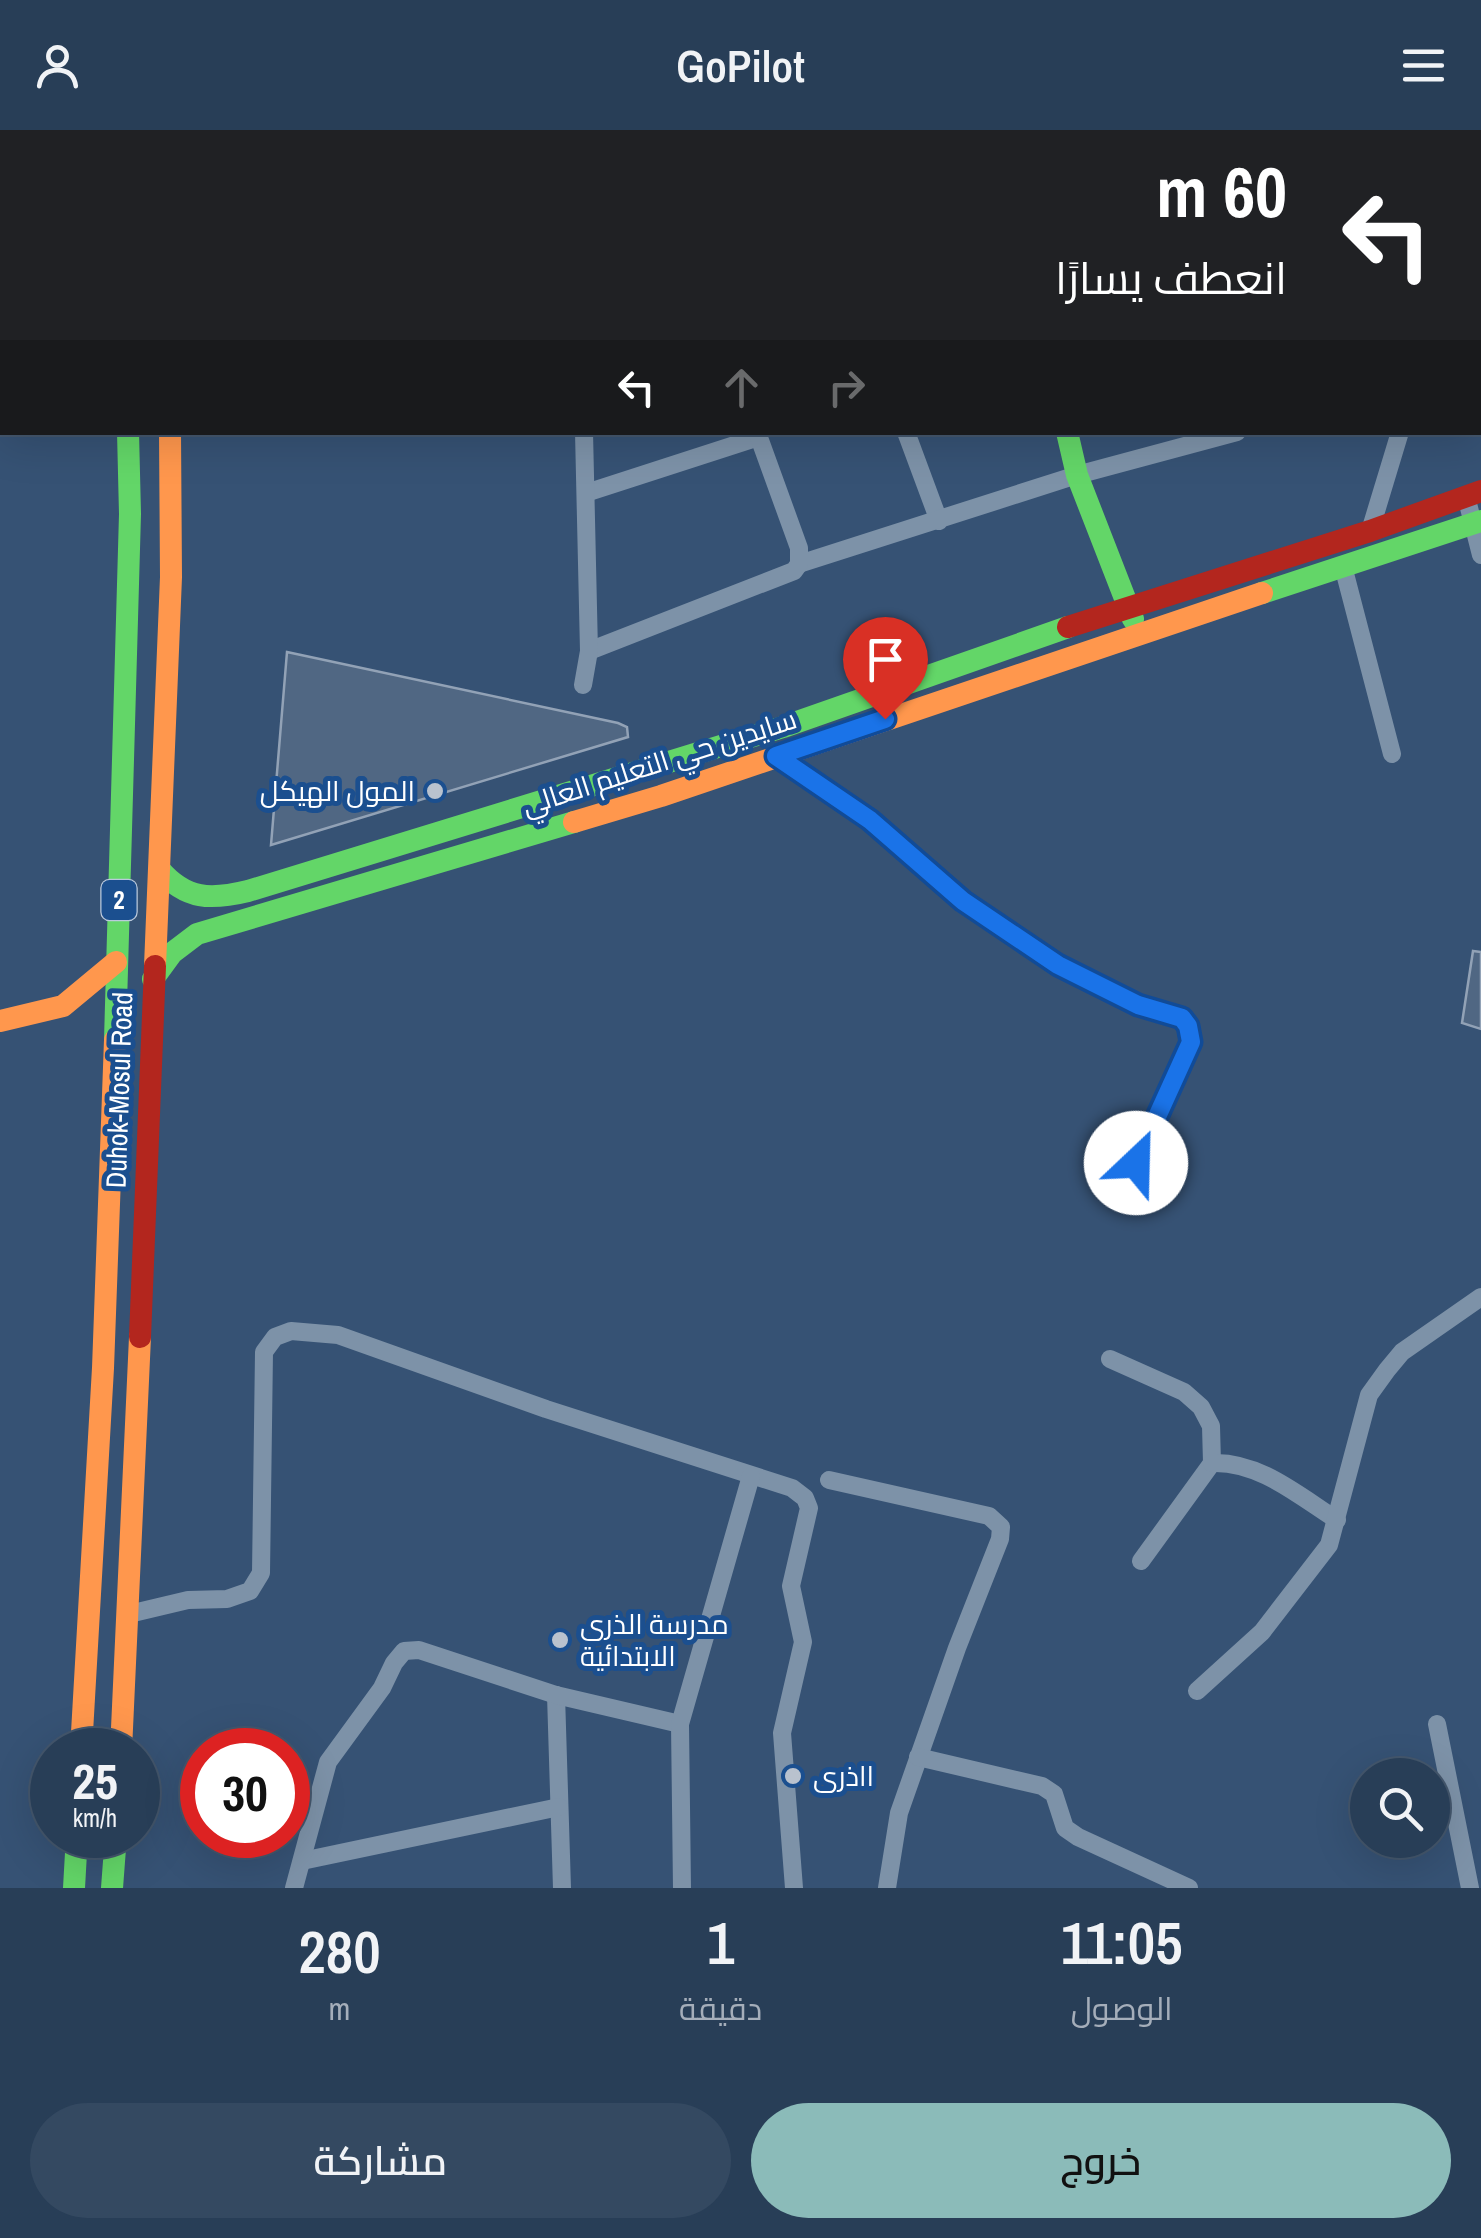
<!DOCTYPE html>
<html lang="ar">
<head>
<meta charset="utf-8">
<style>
  :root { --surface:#283e57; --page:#344961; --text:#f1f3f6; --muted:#a5aeba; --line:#44576d; --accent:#8bbbb9 }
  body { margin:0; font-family:"Archivo Narrow",Cairo,sans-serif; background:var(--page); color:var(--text); direction:rtl; height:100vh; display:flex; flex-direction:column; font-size:38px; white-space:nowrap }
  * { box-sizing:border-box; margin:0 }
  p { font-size:32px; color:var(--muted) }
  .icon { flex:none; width:55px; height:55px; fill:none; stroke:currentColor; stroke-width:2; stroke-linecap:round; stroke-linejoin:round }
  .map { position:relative; height:1758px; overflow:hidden; direction:ltr }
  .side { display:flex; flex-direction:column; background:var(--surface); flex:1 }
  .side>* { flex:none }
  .top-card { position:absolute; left:0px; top:0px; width:1482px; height:305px; box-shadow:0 10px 40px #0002,0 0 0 2px var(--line); direction:rtl; background:#202124; color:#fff; overflow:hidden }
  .fabs { position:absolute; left:1350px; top:1628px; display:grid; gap:20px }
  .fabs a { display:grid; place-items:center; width:100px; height:100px; border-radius:50%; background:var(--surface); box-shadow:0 10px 40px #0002,0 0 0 2px var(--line); font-size:50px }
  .speed { position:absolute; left:30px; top:1598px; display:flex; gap:20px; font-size:50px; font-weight:700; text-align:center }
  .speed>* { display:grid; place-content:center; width:130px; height:130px; border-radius:50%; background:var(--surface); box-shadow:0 10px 40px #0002,0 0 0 2px var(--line); line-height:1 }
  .speed small { font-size:25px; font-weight:400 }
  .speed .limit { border:15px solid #d22; background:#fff; color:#111 }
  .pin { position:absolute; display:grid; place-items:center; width:85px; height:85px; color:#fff; margin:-102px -42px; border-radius:50% 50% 50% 0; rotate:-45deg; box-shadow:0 0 10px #0007 }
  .pin .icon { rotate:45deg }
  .me { position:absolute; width:110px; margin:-55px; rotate:24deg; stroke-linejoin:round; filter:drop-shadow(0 0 8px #0008) }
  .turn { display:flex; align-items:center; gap:35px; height:210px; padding:0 30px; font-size:45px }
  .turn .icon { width:130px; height:130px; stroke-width:2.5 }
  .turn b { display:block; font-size:70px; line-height:85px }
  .lanes { display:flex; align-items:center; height:95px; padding:0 30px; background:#0003; justify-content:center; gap:50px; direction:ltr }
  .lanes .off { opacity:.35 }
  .eta { display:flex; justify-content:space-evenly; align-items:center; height:170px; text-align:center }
  .eta b { font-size:60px; font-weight:600; line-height:70px }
  .cta { display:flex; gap:20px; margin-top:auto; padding:20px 30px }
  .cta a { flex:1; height:115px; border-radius:60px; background:var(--accent); color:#111; font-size:40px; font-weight:600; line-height:115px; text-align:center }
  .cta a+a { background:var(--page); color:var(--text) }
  header { display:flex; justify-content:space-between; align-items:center; height:130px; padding:0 30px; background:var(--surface); font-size:45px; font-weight:600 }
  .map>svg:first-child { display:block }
  .building { fill:#506783; stroke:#92a2b6; stroke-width:2.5 }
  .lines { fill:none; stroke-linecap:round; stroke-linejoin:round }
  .street { stroke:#7d92a8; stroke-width:18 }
  .fast { stroke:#63d668; stroke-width:22 }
  .slow { stroke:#ff974d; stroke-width:22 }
  .jam { stroke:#b3261e; stroke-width:22 }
  .route-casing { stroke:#114b97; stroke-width:25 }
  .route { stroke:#1a73e8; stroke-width:18 }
  .poi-dot { fill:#b9c2ce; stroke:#1b4f8f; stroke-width:4 }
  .labels { text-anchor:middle; stroke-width:10; stroke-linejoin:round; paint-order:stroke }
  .shield { fill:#1b4f8f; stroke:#bbcadd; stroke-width:2.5 }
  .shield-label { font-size:25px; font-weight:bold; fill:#fff }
  .street-label { font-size:28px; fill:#fff; stroke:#1b4f8f }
  .poi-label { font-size:28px; fill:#fff; stroke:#1b4f8f; text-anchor:start }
</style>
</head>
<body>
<header><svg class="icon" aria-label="menu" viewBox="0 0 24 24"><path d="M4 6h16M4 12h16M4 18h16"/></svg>GoPilot<svg class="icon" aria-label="person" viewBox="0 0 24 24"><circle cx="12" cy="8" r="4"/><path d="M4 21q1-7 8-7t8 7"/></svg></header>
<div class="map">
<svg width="1481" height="1758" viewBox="0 0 1481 1758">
  <rect width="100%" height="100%" fill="#365274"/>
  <g class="building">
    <rect x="0" y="9" width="2" height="111"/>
    <polygon points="287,522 618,593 627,597 628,607 271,715"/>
    <polygon points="1473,821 1481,822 1481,899 1462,893"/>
  </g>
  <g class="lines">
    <g class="street">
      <polyline points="567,0 567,2"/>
      <polyline points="915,2 915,0"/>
      <polyline points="1480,75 1481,72"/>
      <polyline points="1480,190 1481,190"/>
      <polyline points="906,302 939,391"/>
      <polyline points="586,363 756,308"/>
      <polyline points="1466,366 1481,425"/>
      <polyline points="1370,401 1400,302"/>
      <polyline points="799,434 1077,345 1237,302"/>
      <polyline points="1343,436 1392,624"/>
      <polyline points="589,521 794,441 799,434 799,418 757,302"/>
      <polyline points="583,555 589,521 584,302"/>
      <polyline points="776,626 870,690 963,771 1058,835 1139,875 1182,887 1188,896 1191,912 1136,1033"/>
      <polyline points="1110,1229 1184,1262 1201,1277 1211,1296 1212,1333 1141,1431"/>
      <path d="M1212,1333C1259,1331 1299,1366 1337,1390"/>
      <polyline points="829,1350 989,1386 1001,1397 1000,1409 957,1518 899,1683 887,1758"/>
      <polyline points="129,1484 188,1470 227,1469 250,1461 261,1443 264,1222 275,1207 291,1201 338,1205 546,1279 792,1358 805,1368 809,1378 791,1456 803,1512 782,1603 794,1758"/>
      <polyline points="1197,1561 1262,1502 1329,1415 1369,1265 1387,1240 1402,1222 1481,1167"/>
      <polyline points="556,1565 562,1758"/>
      <polyline points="1437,1594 1470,1758"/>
      <polyline points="918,1627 1042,1656 1054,1664 1065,1698 1078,1707 1189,1758"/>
      <polyline points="302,1731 559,1677"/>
      <polyline points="294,1758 328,1632 382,1558 394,1533 404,1521 419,1520 556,1565 680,1594"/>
      <polyline points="682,1758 680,1594 751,1346"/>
    </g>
    <g class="fast">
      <polyline points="111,0 111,2"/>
      <polyline points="156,0 156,2"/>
      <polyline points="1067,302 1077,345 1133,489"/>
      <polyline points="1262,463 1481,391"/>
      <path d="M160,740C186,770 211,770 248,761L783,597L1068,497"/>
      <polyline points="153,849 172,823 197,804 574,692"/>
      <polyline points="115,910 130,384 128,302"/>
      <polyline points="74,1758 77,1705"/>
      <polyline points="112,1758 116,1705"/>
    </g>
    <g class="slow">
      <polyline points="1071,0 1071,2"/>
      <polyline points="574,692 661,666 1262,463"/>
      <polyline points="155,836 171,447 170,302"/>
      <polyline points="0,891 63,876 116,832"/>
      <polyline points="81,1620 103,1238 115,910"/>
      <polyline points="121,1620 140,1207"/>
    </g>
    <g class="jam">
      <polyline points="1068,497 1370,401 1481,361"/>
      <polyline points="140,1207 155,836"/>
    </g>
  </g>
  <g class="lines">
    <g class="route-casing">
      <polyline id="route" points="885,589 776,626 870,690 963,771 1058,835 1138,875 1182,888 1188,896 1191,912 1136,1033"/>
    </g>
    <use href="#route" class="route"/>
  </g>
  <g class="poi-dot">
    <circle cx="435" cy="661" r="10"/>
    <circle cx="560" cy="1510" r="10"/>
    <circle cx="793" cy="1646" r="10"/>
  </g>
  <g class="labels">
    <rect class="shield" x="101.5" y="750" width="35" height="40" rx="8"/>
    <g class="shield-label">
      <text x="119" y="779">2</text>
    </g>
    <g class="street-label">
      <text transform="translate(659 632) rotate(-18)" y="10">سايدين حي التعليم العالي</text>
      <text transform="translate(119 960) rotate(-88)" y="10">Duhok-Mosul Road</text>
    </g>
    <g class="poi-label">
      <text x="415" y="671" text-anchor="end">المول الهيكل</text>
      <text x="580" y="1504">مدرسة الذرى<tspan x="580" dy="32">الابتدائية</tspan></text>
      <text x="813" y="1656">ااذرى</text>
    </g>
  </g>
</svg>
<div class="fabs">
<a><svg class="icon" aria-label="search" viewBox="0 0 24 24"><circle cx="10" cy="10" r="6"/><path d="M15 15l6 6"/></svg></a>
</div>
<div class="speed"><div>25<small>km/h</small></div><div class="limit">30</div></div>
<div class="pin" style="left:885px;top:589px;background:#d93025"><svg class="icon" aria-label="arrive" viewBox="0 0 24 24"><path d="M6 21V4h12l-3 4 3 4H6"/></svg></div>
<svg class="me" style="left:1136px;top:1033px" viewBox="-20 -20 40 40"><circle r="19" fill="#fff"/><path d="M0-13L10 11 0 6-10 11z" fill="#1a73e8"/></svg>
<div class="top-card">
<div class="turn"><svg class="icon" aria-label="left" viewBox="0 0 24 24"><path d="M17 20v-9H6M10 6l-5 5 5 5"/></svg><div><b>60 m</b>انعطف يسارًا</div></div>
<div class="lanes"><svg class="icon" aria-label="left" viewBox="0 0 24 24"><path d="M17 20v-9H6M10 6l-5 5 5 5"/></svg><svg class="icon off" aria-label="ahead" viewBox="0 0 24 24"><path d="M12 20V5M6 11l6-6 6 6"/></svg><svg class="icon off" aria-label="right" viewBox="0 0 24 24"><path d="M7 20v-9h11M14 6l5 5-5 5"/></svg></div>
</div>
</div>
<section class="side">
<div class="eta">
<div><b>11:05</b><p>الوصول</p></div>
<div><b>1</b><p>دقيقة</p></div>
<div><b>280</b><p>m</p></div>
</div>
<div class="cta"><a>خروج</a><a>مشاركة</a></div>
</section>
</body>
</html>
